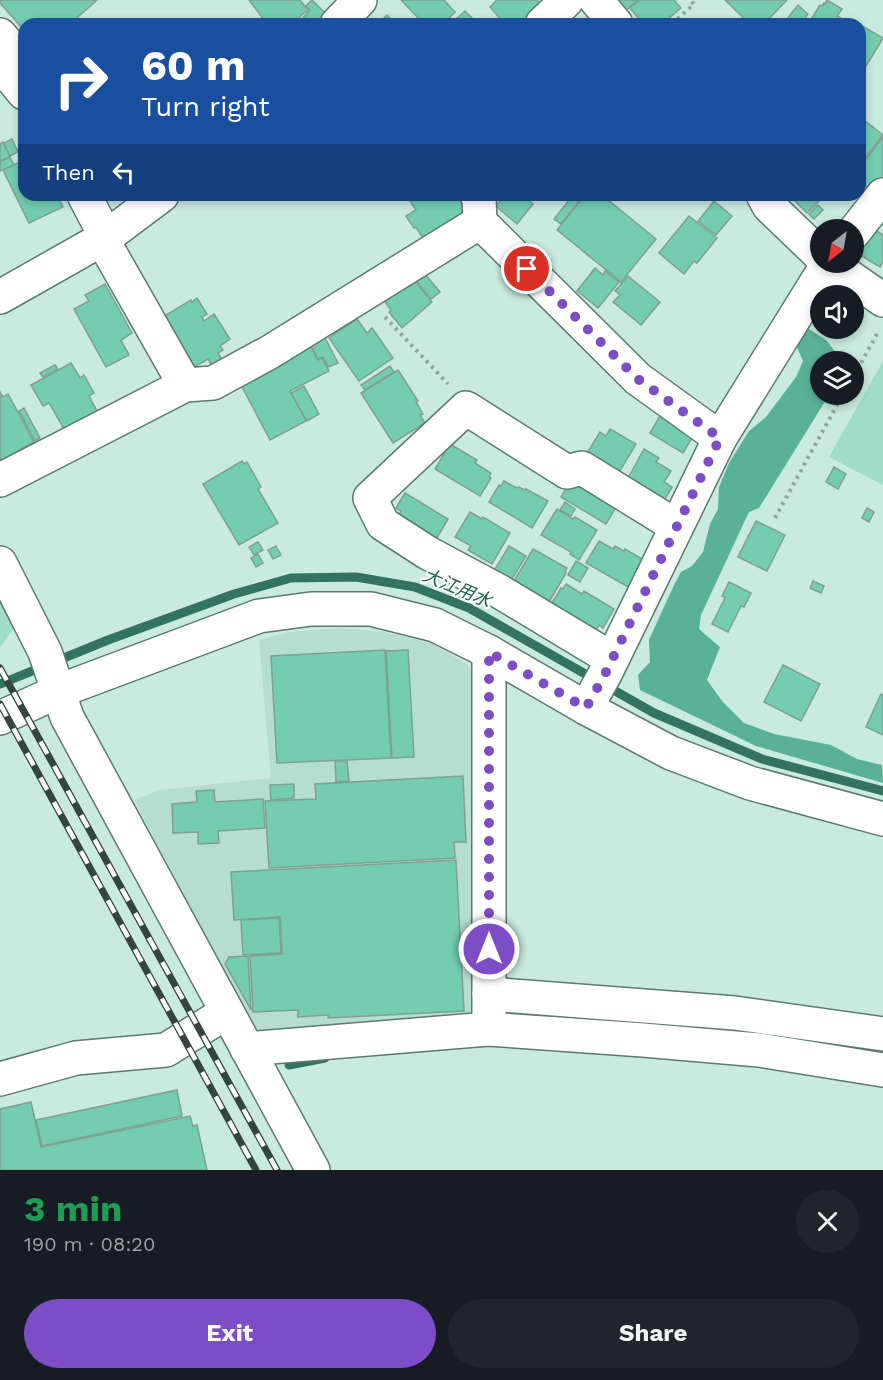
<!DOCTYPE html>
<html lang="en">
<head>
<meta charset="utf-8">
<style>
  :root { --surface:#171b24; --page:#20242c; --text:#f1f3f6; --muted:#9ea1a6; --accent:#7d4dc6 }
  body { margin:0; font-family:"Work Sans","Noto Sans JP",sans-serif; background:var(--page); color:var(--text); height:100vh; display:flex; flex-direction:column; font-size:22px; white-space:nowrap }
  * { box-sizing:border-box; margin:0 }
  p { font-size:20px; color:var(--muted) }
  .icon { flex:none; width:33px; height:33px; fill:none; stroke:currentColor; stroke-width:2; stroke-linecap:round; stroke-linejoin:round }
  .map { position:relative; height:1170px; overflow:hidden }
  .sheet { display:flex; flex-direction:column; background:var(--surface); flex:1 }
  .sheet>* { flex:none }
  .guide { position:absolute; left:18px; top:18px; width:848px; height:183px; border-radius:18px; box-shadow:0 3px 9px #0003; background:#1a4fa0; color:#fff; overflow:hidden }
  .needle { width:39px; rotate:211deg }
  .buttons { position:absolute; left:810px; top:219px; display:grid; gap:12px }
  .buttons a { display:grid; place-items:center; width:54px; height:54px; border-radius:50%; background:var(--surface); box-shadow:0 3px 9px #0003; font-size:30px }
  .pin { position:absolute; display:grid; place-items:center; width:51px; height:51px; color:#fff; margin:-26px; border:3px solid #fff; border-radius:50%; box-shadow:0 2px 6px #0007 }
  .me { position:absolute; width:66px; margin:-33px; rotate:0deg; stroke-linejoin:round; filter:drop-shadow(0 0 4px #0008) }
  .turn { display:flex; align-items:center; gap:21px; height:126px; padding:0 24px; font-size:27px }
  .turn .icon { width:78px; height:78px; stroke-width:2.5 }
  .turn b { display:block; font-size:42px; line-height:51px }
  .then { display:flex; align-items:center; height:57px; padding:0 24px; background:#0003; gap:12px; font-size:22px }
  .round { display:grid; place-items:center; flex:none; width:63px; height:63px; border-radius:32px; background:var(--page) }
  .overview { display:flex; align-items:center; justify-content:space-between; height:102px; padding:0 24px }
  h1 { font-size:36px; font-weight:700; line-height:45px; color:#1e9e55 }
  .action { display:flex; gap:12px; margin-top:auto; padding:12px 24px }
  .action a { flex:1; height:69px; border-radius:36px; background:var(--accent); color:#fff; font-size:24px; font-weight:700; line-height:69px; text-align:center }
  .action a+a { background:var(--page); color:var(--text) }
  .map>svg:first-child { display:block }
  .built { fill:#b5ded0 }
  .green { fill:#a0dcc8 }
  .forest { fill:#59b197 }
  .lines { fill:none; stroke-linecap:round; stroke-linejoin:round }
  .stream { stroke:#327461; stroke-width:9 }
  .building { fill:#74ccb1; stroke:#809f95; stroke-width:1.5 }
  .street-casing { stroke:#5c7a6f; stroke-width:36 }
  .secondary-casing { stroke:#5c7a6f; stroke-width:36 }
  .path { stroke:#8da89f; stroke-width:4; stroke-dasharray:3 4.5; stroke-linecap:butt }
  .street { stroke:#fff; stroke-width:33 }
  .secondary { stroke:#fff; stroke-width:33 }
  .rail-casing { stroke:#344540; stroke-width:7 }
  .rail { stroke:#fff; stroke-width:4.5; stroke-dasharray:14; stroke-linecap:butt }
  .route { stroke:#7d4dc6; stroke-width:10; stroke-dasharray:0 18 }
  .labels { text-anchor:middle; stroke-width:4.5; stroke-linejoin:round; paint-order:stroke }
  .water-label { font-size:18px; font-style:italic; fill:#1c614f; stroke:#fff }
</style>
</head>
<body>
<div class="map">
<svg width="883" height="1170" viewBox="0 0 883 1170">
  <rect width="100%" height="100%" fill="#c9eade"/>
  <polygon class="built" points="338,628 382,632 430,643 466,663 479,682 473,1016 308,1027 258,1034 134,800 160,790 271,778 259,640 290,632"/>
  <g class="green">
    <polygon points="883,361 883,485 829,457"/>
    <polygon points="0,595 16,625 0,647"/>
  </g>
  <polygon class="forest" points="806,327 826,340 843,361 820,362 820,394 829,395 759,508 749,512 701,615 699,629 720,647 707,680 722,701 744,723 774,734 831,745 857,759 882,765 883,783 756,746 640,690 638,675 650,662 649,640 673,587 681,572 692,566 703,552 710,524 718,509 719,487 729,463 749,431 766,417 796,377 803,361 796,345"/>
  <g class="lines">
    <g class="stream">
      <polyline points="0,684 108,640 234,594 291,578 356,577 415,587 469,608 654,713 762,759 883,791"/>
      <polyline points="818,1041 883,1051"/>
      <polyline points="289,1065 325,1058"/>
    </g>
  </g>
  <g class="building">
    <polygon points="0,0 97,0 70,24 24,24 24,30 0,3"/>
    <polygon points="249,0 300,0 308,10 291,24 267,24"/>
    <polygon points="312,0 328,16 319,24 297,24 310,10 306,6"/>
    <polygon points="401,0 444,0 455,12 443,24 424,24"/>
    <polygon points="497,0 537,0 545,9 528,24 505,24 490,7"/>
    <polygon points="614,0 638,0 624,12"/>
    <polygon points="640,0 674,0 681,8 662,24 643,24 630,8"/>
    <polygon points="725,0 787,0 764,24 750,24"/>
    <polygon points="827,0 842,9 837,16 844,20 841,24 808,24 820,5 822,6 824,3 825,4"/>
    <polygon points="798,5 808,14 800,24 783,24"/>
    <polygon points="465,11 478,24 451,24"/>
    <polygon points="387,15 395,24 378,24"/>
    <polygon points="854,21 883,38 860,76 860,24 852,24"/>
    <polygon points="860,117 883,135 860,165"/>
    <polygon points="883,137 883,182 875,193 860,181 860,167"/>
    <polygon points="12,139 18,152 10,156 4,143"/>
    <polygon points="3,142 10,157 0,161 0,144"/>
    <polygon points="10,157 14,165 0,171 0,162"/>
    <polygon points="24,160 24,195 57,195 63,207 29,223 3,170"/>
    <polygon points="419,195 456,195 469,215 426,243 416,227 414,228 406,216 416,210 410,201"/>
    <polygon points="505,195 523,195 533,204 517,224 496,206"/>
    <polygon points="573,195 584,195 561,224 554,219"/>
    <polygon points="585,195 602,195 656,239 621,282 557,230"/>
    <polygon points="793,195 825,195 807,213 791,197"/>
    <polygon points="714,201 732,216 716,235 698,221"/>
    <polygon points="818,205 823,210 814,219 809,214"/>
    <polygon points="689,216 717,238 697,263 694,261 684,274 659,253"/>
    <polygon points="870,227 883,235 883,262 880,267 855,252"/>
    <polygon points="595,268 603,275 605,271 619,282 598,308 577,291"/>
    <polygon points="424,273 440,292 431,299 415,280"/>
    <polygon points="411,276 432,302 402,328 389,312 391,310 383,299"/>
    <polygon points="628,276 660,302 641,325 613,302 620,295 615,291"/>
    <polygon points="105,284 132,333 121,340 129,355 106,367 74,309 89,301 85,295"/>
    <polygon points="197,298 207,314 202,317 204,321 214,314 230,339 220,346 223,350 218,353 223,361 213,367 208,359 194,367 161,318 191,300 192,302"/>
    <polygon points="357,319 367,333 372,328 393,358 359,381 329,338"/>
    <polygon points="321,330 338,363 328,367 323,357 318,359 307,338"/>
    <polygon points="307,340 318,360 322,358 329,371 290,391 306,421 270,440 239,381"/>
    <polygon points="71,363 80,378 84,375 94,393 89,396 97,411 64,429 49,403 43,406 31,385"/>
    <polygon points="55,365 58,369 43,377 40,373"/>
    <polygon points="390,366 394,372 365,390 361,385"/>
    <polygon points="398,370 418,401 416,402 423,414 420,415 425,423 393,443 361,393"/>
    <polygon points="304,386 319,414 307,421 291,393"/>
    <polygon points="0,392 3,397 8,394 34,442 0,461"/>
    <polygon points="24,408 40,438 35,441 19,411"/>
    <polygon points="661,414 695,433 683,453 650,433"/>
    <polygon points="610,429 636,444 618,474 586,455 600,432 606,436"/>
    <polygon points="450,444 477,460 475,463 491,473 489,477 491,478 480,496 435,469"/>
    <polygon points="644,449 659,458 656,462 671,471 664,482 672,487 664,501 627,480"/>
    <polygon points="242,461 244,464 247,462 261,487 258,489 278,523 239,545 203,484"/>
    <polygon points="834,467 846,474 838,489 826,482"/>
    <polygon points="578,480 618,504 606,524 561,497 570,482"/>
    <polygon points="504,481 517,488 519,487 525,490 526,489 548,501 532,528 489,502 499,485 501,486"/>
    <polygon points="405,493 448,519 434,543 396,521 401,511 396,508"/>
    <polygon points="565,502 575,509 571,516 560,510"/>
    <polygon points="867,508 874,512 869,522 862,518"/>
    <polygon points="557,509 573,519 575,517 597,530 579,560 570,554 571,552 541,535"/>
    <polygon points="470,512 482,519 483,517 510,533 492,564 468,550 471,546 455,537"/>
    <polygon points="756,521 785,535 767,571 738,557"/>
    <polygon points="599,541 613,549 615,546 624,551 625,549 644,560 628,587 586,563"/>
    <polygon points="258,542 263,550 254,555 249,547"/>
    <polygon points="276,546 281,555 273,559 268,550"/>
    <polygon points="509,546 526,556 509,584 492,574"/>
    <polygon points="533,549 567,568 565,572 566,573 549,602 514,581"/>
    <polygon points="258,554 263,563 256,567 251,558"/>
    <polygon points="576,561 588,568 580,582 568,575"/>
    <polygon points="813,581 824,586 821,593 810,588"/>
    <polygon points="729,582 751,593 744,607 741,606 728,632 712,624 725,598 722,596"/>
    <polygon points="566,584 582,594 584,591 614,609 603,628 599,625 594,633 550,606 561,588 563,589"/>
    <polygon points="385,650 391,758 277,763 271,656"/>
    <polygon points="408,650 414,757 392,758 386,651"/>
    <polygon points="783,665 820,684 801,721 764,702"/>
    <polygon points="881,694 883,695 883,735 866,727"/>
    <polygon points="335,761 347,761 349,781 336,782"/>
    <polygon points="463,776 466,842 454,842 455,858 269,868 265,801 316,799 315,784"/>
    <polygon points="294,784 294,798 271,800 270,785"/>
    <polygon points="214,790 215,802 263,799 265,828 218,831 219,843 198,844 198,832 173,833 172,804 197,802 196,791"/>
    <polygon points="456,860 464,1011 328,1018 328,1015 298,1017 298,1010 253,1012 250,956 282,954 280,917 234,920 231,872"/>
    <polygon points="279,918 281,953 243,955 241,920"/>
    <polygon points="248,956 251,1010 225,964 229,957"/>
    <polygon points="177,1090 182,1116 42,1146 36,1120"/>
    <polygon points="31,1102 41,1147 190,1116 193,1126 197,1125 207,1170 0,1170 0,1109"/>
  </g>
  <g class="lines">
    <g class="street-casing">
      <g id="street">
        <polyline points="596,0 616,24"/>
        <polyline points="337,24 360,0"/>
        <polyline points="542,24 567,0"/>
        <polyline points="0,35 24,64"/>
        <polyline points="0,64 24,93"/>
        <polyline points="84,195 106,237"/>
        <polyline points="477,195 479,198 480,222 638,379 720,438"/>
        <polyline points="763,195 769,206 820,255"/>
        <polyline points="854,232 883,195"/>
        <polyline points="102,239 185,385"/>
        <polyline points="828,262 883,300"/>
        <polyline points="0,297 106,237 162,195"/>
        <polyline points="0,480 185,385 213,383 270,352 480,222"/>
        <polyline points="612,659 499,591 428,553 383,524 370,498 466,408 567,472 582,468 676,526"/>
        <polyline points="586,708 605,674 720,438 829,262"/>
        <polyline points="0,718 59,691 259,616 311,609 371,609 435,625 489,652 586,708 671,753 750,783 883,819"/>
        <polyline points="489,994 735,1013 883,1034"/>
        <polyline points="489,1016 489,652"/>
        <polyline points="247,1049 488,1029 643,1040 759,1050 883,1070"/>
        <polyline points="0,1079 76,1058 166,1050 227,1012"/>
      </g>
    </g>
    <g class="secondary-casing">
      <polyline id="secondary" points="0,563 45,652 67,717 313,1170"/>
    </g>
    <g class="path">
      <polyline points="672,24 694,4 690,0"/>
      <polyline points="385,317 448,384"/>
      <polyline points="854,376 878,332"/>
      <polyline points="775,518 843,394"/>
    </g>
    <use href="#street" class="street"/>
    <use href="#secondary" class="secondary"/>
    <g class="rail-casing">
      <g id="rail">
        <polyline points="0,668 277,1170"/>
        <polyline points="0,704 256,1170"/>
      </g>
    </g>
    <use href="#rail" class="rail"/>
  </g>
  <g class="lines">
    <polyline class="route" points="489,949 489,652 586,708 605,674 720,438 638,379 527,269"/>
  </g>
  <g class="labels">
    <g class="water-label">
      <text transform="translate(457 588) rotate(23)" y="6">大江用水</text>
    </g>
  </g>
</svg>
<div class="buttons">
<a><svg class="needle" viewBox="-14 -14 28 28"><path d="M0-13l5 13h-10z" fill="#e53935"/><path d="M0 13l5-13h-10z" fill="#9ea1a6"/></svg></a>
<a><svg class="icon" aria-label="sound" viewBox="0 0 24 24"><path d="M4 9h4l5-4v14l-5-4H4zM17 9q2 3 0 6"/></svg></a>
<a><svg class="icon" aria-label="layers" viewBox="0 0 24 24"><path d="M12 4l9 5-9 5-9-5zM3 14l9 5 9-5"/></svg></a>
</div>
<div class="pin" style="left:527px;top:269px;background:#d93025"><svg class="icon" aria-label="arrive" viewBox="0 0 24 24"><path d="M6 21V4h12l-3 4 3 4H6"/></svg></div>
<svg class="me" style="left:489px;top:949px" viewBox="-20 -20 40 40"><circle r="17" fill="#7d4dc6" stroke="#fff" stroke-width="3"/><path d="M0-11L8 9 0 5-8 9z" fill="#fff"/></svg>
<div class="guide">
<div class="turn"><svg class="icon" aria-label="right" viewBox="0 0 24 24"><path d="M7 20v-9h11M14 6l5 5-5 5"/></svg><div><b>60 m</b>Turn right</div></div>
<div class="then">Then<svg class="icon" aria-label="left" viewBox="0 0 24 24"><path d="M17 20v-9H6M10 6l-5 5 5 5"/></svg></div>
</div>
</div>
<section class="sheet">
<div class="overview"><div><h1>3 min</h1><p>190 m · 08:20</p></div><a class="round"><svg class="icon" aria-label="close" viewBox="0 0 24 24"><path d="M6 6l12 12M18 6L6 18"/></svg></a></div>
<div class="action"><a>Exit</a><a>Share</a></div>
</section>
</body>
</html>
